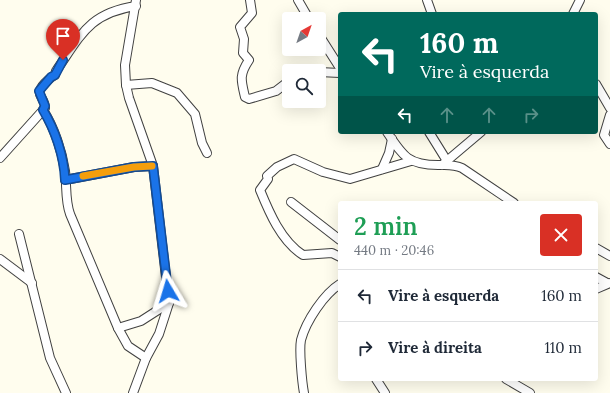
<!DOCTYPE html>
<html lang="pt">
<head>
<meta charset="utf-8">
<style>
  :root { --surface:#fff; --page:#f6f6f7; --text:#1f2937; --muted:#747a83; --line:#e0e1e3 }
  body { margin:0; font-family:Lora,serif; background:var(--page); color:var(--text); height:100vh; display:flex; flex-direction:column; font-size:15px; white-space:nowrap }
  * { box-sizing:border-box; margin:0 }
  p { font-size:13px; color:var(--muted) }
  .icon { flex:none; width:22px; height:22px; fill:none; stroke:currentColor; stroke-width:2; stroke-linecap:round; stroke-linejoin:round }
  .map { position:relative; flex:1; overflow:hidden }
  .sheet { position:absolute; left:338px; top:201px; width:260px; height:180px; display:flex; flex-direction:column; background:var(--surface); border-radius:4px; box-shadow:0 4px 16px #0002 }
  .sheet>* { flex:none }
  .banner { position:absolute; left:338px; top:12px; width:260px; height:122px; border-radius:4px; box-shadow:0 4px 16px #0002; background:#00695c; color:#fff; overflow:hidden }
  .needle { width:26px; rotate:40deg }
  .tools { position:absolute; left:282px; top:12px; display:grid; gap:8px }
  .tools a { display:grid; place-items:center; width:44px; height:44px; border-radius:4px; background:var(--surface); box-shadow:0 4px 16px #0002; font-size:20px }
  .pin { position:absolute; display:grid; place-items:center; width:34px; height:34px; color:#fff; margin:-41px -17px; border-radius:50% 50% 50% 0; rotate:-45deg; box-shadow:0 0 4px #0007 }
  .pin .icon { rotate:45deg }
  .me { position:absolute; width:44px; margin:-22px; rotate:353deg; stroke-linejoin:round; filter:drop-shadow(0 0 3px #0008) }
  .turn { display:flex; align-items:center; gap:14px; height:84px; padding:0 16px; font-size:18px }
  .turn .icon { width:52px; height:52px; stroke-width:2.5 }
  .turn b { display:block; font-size:28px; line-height:34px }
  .lanes { display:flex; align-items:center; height:38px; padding:0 16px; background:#0003; justify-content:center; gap:20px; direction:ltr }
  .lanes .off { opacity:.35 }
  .round { display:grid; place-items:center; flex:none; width:42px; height:42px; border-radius:4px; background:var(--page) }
  .head { display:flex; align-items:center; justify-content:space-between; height:68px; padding:0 16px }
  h1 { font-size:24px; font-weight:600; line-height:30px; color:#1e9e55 }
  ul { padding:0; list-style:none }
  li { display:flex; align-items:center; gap:12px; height:52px; padding:0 16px; border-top:1px solid var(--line) }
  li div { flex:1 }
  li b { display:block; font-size:15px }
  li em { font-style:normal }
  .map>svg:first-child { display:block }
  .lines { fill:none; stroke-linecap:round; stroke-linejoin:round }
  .minor-casing { stroke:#414141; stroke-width:10 }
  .minor { stroke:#fff; stroke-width:8 }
  .route-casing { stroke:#114b97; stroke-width:10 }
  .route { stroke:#1a73e8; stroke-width:7 }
  .slow { stroke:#f59e0b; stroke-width:7 }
</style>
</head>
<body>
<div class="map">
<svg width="610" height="393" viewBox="0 0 610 393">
  <rect width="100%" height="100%" fill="#fffdee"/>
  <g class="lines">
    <g class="minor-casing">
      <g id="minor">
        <path d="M250,0L252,13L240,27L244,39L243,53L249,60C239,75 241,80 245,97L249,99L276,91L289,81"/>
        <polyline points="298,0 309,19"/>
        <polyline points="427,0 432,14"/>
        <polyline points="573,14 580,0"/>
        <polyline points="319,35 340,68"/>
        <polyline points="319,72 340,73"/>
        <polyline points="596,84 610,108"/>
        <polyline points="126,85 152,83 177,93 195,114 202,143 207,153"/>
        <path d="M43,110C54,127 62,151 65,171C67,187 65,200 70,214L118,328L128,346L146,358"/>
        <polyline points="610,115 604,135 610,144"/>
        <path d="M387,132C403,156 408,165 438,165C447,165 454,164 462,168L514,203"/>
        <polyline points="429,132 447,161"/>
        <path d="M0,158L45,108C45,96 33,96 45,83C48,80 51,77 55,75L56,71C81,35 89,13 136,6"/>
        <polyline points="442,165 481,132"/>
        <polyline points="382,169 389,153 392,139"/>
        <polyline points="65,180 134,167 153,166"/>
        <polyline points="291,202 340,240"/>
        <polyline points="19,234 50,358 66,393"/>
        <polyline points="596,248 610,256"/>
        <path d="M340,257L332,253L303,255C281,241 269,212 260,190L268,179L267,176L277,167L294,159L323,172L350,179L411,161"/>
        <polyline points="0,259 32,283"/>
        <polyline points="596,277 607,283"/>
        <polyline points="596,289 610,283"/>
        <polyline points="118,328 141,321 169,303"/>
        <polyline points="376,379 385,393"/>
        <polyline points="506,379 530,393"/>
        <polyline points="133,393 146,358 159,334 169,303 153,166 129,98 126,85 125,65 136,0"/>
        <path d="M304,393C302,382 299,350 301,340C306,321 324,294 340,284"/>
      </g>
    </g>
    <use href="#minor" class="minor"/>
  </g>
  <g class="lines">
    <g class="route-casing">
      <path id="route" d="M63,60L55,75L51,77L39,91L45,106L43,110C55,130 64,156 65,180L134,167L153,166L168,291"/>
    </g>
    <use href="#route" class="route"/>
    <polyline class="slow" points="83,176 134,167 152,166"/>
  </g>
</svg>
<div class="tools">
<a><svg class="needle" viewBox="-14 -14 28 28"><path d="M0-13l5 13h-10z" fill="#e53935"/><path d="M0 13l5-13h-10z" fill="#747a83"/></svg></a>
<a><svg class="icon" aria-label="search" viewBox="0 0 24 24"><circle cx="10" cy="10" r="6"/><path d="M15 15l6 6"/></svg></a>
</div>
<div class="pin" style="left:63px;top:60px;background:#d93025"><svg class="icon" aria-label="arrive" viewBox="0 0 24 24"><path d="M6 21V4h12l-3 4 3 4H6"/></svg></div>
<svg class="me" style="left:168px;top:291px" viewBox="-20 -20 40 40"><path d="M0-17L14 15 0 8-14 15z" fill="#1a73e8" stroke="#fff" stroke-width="4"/></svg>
<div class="banner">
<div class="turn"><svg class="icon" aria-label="left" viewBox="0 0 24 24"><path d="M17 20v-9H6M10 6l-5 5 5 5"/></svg><div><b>160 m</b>Vire à esquerda</div></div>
<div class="lanes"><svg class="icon" aria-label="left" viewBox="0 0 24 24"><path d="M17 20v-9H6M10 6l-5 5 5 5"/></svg><svg class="icon off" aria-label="ahead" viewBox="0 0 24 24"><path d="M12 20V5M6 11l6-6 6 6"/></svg><svg class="icon off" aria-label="ahead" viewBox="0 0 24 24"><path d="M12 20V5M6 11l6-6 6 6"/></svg><svg class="icon off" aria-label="right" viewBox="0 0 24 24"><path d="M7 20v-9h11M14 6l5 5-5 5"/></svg></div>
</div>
<section class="sheet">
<div class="head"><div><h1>2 min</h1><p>440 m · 20:46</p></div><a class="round" style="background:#d93025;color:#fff"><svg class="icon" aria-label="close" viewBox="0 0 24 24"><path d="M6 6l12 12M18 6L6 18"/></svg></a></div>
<ul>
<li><svg class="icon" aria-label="left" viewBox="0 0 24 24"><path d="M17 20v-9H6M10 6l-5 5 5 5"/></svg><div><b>Vire à esquerda</b></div><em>160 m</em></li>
<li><svg class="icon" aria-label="right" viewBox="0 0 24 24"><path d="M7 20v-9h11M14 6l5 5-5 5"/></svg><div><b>Vire à direita</b></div><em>110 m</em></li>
</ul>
</section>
</div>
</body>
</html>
